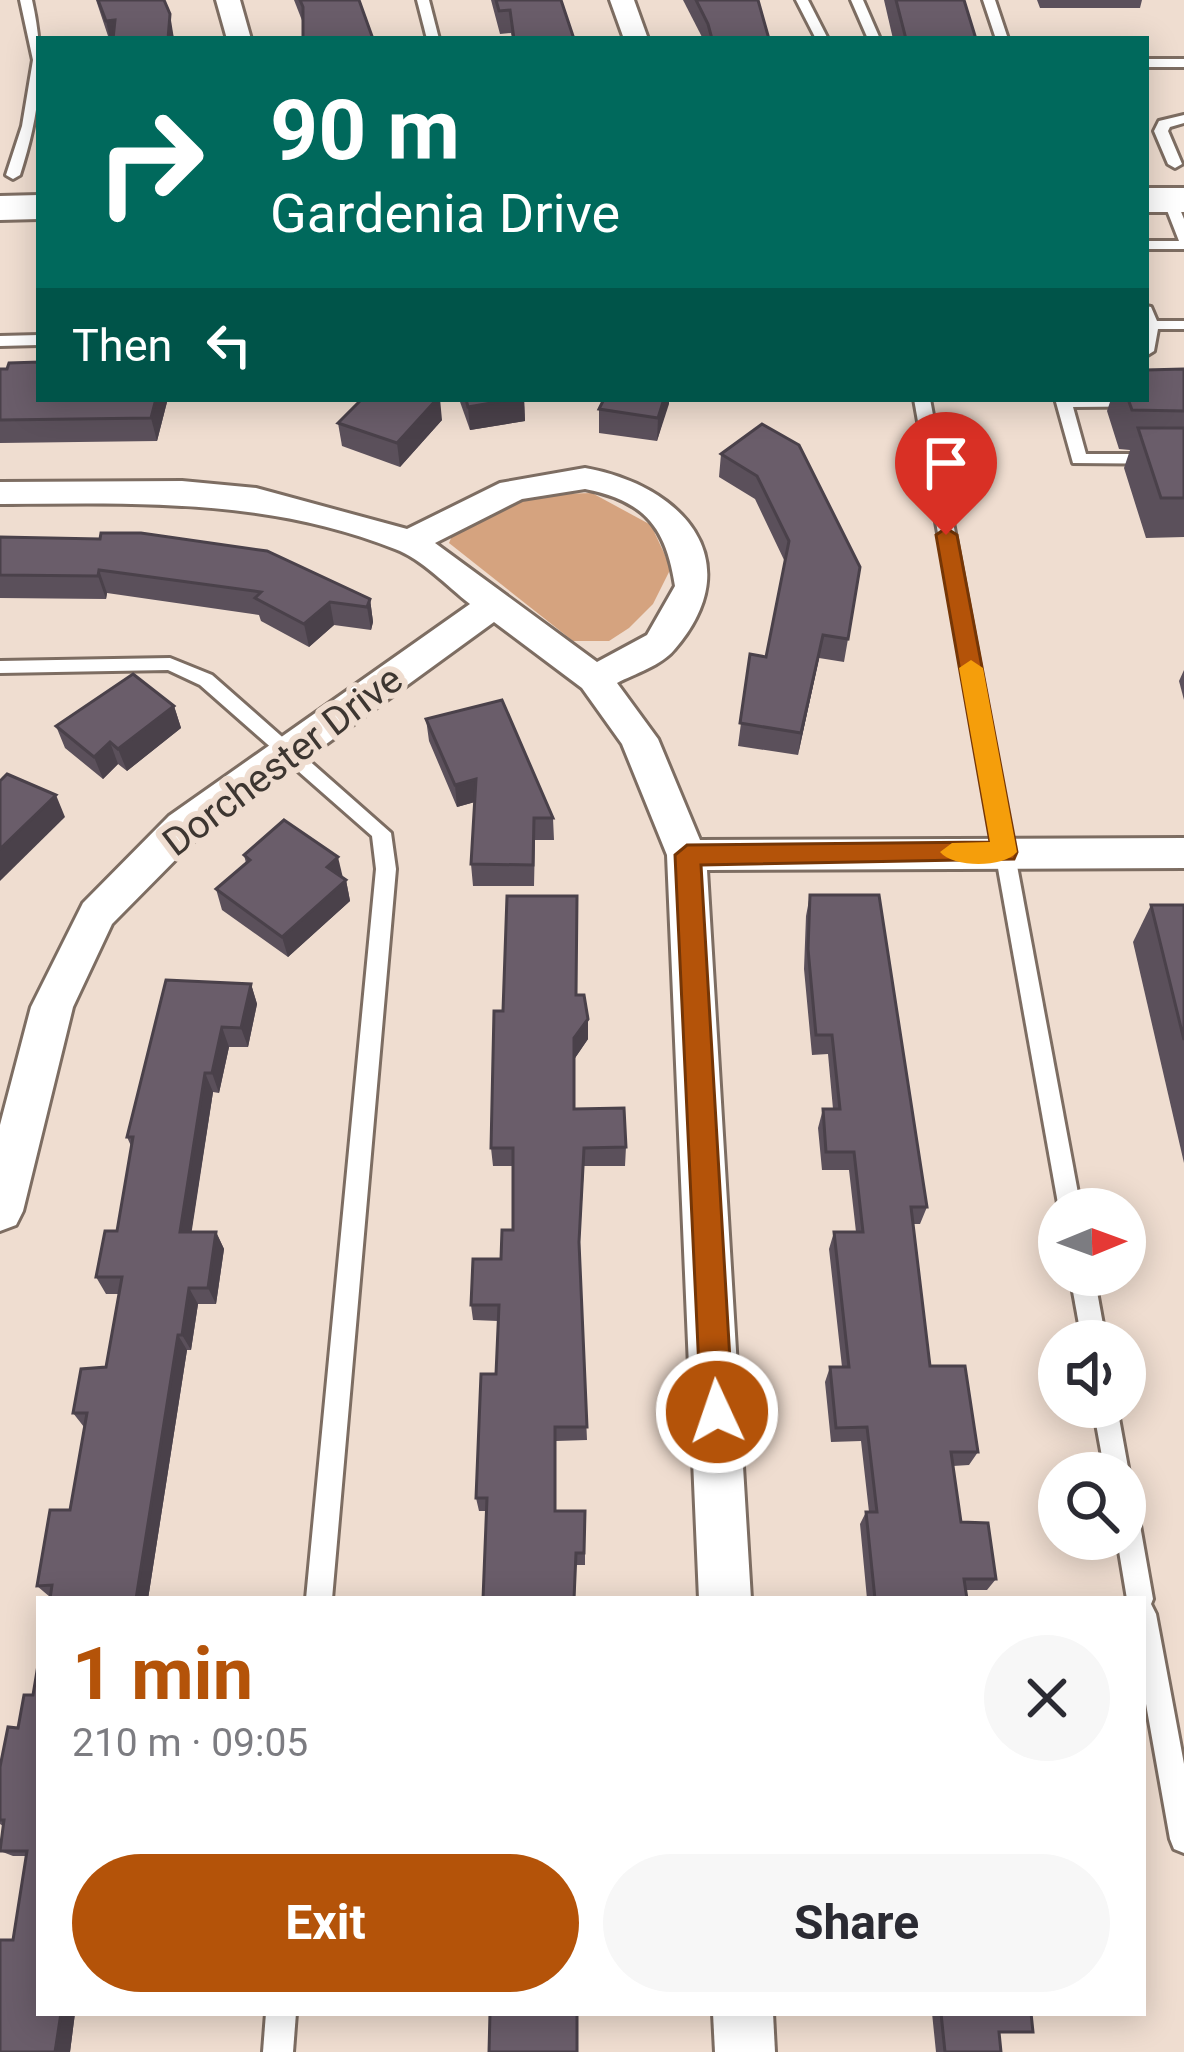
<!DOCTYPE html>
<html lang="en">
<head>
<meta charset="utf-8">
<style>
  :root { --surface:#fff; --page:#f7f7f7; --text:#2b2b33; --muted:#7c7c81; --accent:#b45309 }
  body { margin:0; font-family:Roboto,sans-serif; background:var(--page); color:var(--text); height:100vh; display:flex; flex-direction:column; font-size:45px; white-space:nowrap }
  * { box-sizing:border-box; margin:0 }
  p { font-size:39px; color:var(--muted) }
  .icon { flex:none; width:66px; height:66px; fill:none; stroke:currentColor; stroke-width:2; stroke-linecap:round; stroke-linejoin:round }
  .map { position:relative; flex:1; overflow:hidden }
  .sheet { position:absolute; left:36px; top:1596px; width:1110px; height:420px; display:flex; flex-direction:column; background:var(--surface); border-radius:0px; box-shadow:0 6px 30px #0003 }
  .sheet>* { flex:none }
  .top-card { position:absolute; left:36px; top:36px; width:1113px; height:366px; border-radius:0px; box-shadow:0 6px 30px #0003; background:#00695c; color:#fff; overflow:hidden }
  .needle { width:78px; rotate:89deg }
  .controls { position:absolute; left:1038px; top:1188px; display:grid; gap:24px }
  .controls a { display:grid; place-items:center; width:108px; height:108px; border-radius:50%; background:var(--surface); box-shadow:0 6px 30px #0003; font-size:60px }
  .pin { position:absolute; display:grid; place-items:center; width:102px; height:102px; color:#fff; margin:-123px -51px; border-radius:50% 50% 50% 0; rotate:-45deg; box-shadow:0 0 12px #0007 }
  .pin .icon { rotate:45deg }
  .me { position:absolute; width:132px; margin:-66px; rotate:357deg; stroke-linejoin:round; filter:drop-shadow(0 0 9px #0008) }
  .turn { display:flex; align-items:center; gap:42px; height:252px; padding:0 36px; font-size:54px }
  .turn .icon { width:156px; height:156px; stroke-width:2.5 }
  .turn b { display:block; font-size:84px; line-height:102px }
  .then { display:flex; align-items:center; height:114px; padding:0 36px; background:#0003; gap:24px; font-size:45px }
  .round { display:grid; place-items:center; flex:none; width:126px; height:126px; border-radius:63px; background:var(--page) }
  .head { display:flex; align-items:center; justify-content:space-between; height:204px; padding:0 36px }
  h1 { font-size:72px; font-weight:700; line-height:90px; color:var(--accent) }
  .action { display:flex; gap:24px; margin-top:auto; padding:24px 36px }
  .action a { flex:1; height:138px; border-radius:72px; background:var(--accent); color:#fff; font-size:48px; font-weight:700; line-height:138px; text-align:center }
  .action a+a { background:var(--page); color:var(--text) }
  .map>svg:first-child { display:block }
  .green { fill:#d5a37f }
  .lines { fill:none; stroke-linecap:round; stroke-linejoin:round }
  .service-casing { stroke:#7d6d62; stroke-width:6 }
  .minor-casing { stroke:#7d6d62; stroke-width:6 }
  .secondary-casing { stroke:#7d6d62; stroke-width:6 }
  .service { fill:#fff; fill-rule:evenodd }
  .minor { fill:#fff; fill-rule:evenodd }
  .secondary { fill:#fff; fill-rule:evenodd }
  .wall { fill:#5b505b }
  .shaded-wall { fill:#4a414a }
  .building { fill:#6a5d6a; stroke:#4a414a; stroke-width:3 }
  .route { fill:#b45309; stroke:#753606; stroke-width:3 }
  .slow { fill:#f59e0b }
  .labels { text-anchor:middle; stroke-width:12; stroke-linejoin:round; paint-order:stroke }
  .street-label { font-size:39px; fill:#3d3631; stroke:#efddd0 }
</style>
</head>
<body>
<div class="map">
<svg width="1184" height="2052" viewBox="0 0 1184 2052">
  <rect width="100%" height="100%" fill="#efddd0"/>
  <polygon class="green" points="592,493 651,525 671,568 653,604 629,628 609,641 573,641 449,543 454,531 526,495"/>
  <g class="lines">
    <g class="service-casing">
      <g id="service">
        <path d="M20,0H32C46,62 40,113 20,175L13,179L6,175L22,126L33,60Z"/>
        <polygon points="417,0 429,0 439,39 427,39"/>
        <polygon points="796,0 808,0 828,39 816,39"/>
        <polygon points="851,0 863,0 880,39 868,39"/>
        <polygon points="983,0 995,0 1008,39 996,39"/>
        <rect x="1146" y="59" width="38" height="8"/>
        <polygon points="1184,115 1184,123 1170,127 1168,131 1182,164 1175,168 1168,164 1154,131 1159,121"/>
        <polygon points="1165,197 1175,197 1184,219 1184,249 1146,249 1146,241 1179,241 1163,200"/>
        <polygon points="1146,306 1151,307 1157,321 1184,321 1184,329 1158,329 1154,351 1146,356"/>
        <polygon points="39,335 39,345 0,346 0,336"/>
        <polygon points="1146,396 1184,396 1184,406 1073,407 1086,454 1184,454 1184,464 1073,463 1056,402 1058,399"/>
        <polygon points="914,399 930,399 1081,1209 1059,1209"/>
        <polygon points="170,658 212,675 391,833 396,869 332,1599 306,1599 376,869 372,836 200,685 168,670 0,673 0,661"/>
        <polygon points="1070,1275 1094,1275 1106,1341 1082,1341"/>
        <polygon points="1093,1407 1117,1407 1129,1473 1126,1482 1125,1473 1105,1473"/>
        <polygon points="1125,1501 1134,1505 1138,1514 1153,1599 1151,1604 1156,1614 1184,1764 1184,1853 1174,1849 1170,1839 1143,1687 1143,1599 1127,1599 1117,1539 1125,1539"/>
        <polygon points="266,2013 296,2013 293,2052 263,2052"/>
      </g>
    </g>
    <g class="minor-casing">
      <g id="minor">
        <polygon points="216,0 240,0 251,39 227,39"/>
        <polygon points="610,0 634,0 648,39 624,39"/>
        <path d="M585,468C681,485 752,560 674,650C662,665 634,674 617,683L658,739L700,840L1184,838V868L707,870L751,1599H699L667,855L622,744L582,688L494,622L197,838L112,924L73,1007L23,1211L16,1225L0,1231V1125L31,1007L83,903L169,816L470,604C447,586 422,559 395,549C267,498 135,503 0,504V482L182,481L256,488L407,529L500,483ZM585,489C645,501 666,527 675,586L647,635L597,662L435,543L522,499Z"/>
        <polygon points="713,2013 773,2013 775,2052 715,2052"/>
      </g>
    </g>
    <g class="secondary-casing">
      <g id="secondary">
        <rect x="1146" y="188" width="38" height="24"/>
        <polygon points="39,195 39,219 0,220 0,196"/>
      </g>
    </g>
    <use href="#service" class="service"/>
    <use href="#minor" class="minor"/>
    <use href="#secondary" class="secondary"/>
  </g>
  <g class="wall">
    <polygon points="96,0 164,0 174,39 109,39"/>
    <polygon points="294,0 359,0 303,23"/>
    <polygon points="491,0 561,0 574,39 512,39 511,33 500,34"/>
    <polygon points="683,0 758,0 769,39 703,39"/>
    <polygon points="884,0 964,0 976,39 893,39"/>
    <polygon points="1037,0 1142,0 1140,8 1040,8"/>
    <polygon points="0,369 39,399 167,402 157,441 0,443"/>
    <polygon points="1184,369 1184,537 1146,538 1124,468 1130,450 1119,449 1107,411 1111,399 1146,399"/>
    <polygon points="459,399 524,399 525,421 470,430"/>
    <polygon points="604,399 669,399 657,441 599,433 599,409"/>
    <polygon points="442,420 400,467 342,446 338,423"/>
    <polygon points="762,424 848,639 844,662 819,658 798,755 738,746 750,654 766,657 785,562 755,499 719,477 721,454"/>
    <polygon points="0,537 370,599 373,622 371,630 334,625 309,647 261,621 259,615 107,593 106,599 0,598"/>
    <polygon points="1184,670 1184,700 1179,681"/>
    <polygon points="174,706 181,728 127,771 118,764 103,779 65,748 56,726"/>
    <polygon points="426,719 553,818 554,840 535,840 534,886 473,886 471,864 475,802 457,807 429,741"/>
    <polygon points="244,855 346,880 350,901 288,957 222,910 216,889 246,863"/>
    <polygon points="810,895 927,1207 920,1224 913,1224 930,1366 978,1452 969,1465 953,1466 961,1522 996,1579 987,1590 966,1590 967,1599 867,1599 860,1524 866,1512 869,1512 861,1441 831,1442 825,1382 830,1367 842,1367 829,1249 834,1232 856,1232 849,1170 822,1170 818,1128 823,1109 833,1109 828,1054 812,1055 804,969 806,916"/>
    <polygon points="1151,905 1184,905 1184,1163 1133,942"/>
    <polygon points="251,984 257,1004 248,1047 229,1047 219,1093 213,1092 191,1232 216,1232 224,1249 216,1304 198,1304 191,1350 187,1350 148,1599 50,1599 50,1597 37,1586 70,1510 84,1427 73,1413 106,1367 119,1294 106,1294 96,1277 117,1231 131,1146 127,1137"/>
    <polygon points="576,995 588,1039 575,1058 574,1109 626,1147 625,1166 584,1166 579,1254 587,1440 556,1441 556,1511 585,1511 585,1565 576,1565 575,1599 483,1599 487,1511 479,1511 476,1498 496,1374 498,1321 473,1320 471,1305 501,1259 513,1230 513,1166 493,1166 491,1148 503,1011"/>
    <polygon points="39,1659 39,2013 75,2013 70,2052 0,2052 0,1940 13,1940 26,1856 13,1856 0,1851 3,1826 0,1824 0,1767 8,1727 18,1728 24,1695 33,1695"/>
    <polygon points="932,2013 1031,2013 999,2032 1001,2052 936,2052"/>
  </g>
  <g class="shaded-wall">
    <polygon points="170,14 174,39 168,39"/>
    <polygon points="115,20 120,39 110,39 106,21"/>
    <polygon points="156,399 167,399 167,402 157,441 151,418"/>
    <polygon points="437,399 440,399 442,420 400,467 397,443"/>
    <polygon points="514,399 524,399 525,421 470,430 468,407"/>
    <polygon points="664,399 669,399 669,404 657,441 658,418"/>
    <polygon points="99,570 107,593 106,599 98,576"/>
    <polygon points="370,599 373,622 371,630 367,607"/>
    <polygon points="330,602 334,625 309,647 304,624"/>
    <polygon points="823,635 819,658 798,755 801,733"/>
    <polygon points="174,706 181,728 127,771 118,749"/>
    <polygon points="110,742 118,764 103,779 94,757"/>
    <polygon points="476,779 478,801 457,807 455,785"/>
    <polygon points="56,795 65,817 0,881 0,849"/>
    <polygon points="338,857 343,878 327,867"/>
    <polygon points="346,880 350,901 288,957 282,937"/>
    <polygon points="251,984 257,1004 248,1047 241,1028"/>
    <polygon points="588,1019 588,1039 575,1058 574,1038"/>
    <polygon points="222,1027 229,1047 219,1093 212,1073"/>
    <polygon points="205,1073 213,1092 189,1249 180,1232"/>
    <polygon points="216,1232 224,1249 216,1304 208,1288"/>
    <polygon points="189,1288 198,1304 191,1350 182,1335"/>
    <polygon points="178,1335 187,1350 148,1599 136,1599"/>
    <polygon points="61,2013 75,2013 70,2052 55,2052"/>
  </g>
  <g class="building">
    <polygon points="98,0 164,0 170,14 168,39 113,39 115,20 106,21"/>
    <polygon points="300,0 359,0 373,39 303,39 303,7"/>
    <polygon points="496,0 561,0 574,39 514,39 510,10 499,11"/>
    <polygon points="696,0 758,0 769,39 712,39 708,24"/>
    <polygon points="896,0 964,0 976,39 906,39"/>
    <polygon points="39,362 39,399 156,399 151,418 0,420 0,369 7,369 9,363"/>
    <polygon points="1184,369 1184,411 1132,410 1128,399 1146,399 1146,370"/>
    <polygon points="362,399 437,399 397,443 338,423"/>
    <polygon points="466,399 514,399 468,407"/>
    <polygon points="604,399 664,399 658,418 599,409"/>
    <polygon points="762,424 799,445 860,567 848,639 823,635 801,733 740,723 750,654 766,657 789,541 757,476 721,454"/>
    <polygon points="1138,428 1184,428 1184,498 1161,498"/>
    <polygon points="101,533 141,533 267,551 370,599 367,607 330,602 304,624 255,598 261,592 99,570 98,576 0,575 0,537 100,539"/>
    <polygon points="133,674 174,706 118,749 110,742 94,757 56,726"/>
    <polygon points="502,700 553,818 534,818 533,865 471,864 476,779 455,785 426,719"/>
    <polygon points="7,774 56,795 0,849 0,781"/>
    <polygon points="284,820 338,857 327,867 346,880 282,937 216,889 250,860 244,855"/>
    <polygon points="810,895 879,895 927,1207 911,1207 930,1366 965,1366 978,1452 951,1452 961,1522 988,1523 996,1579 964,1579 967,1599 875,1599 866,1512 877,1512 867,1427 836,1428 830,1367 849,1367 834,1232 863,1232 854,1152 826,1152 823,1109 840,1109 832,1035 816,1035 808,949"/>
    <polygon points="507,896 577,896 576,995 584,995 588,1019 574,1038 574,1109 624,1108 626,1147 584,1148 579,1242 587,1427 555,1427 555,1511 585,1511 584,1553 576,1553 574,1599 483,1599 487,1498 476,1498 481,1374 496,1374 499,1305 471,1305 473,1259 501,1259 502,1230 513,1230 513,1148 491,1148 494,1011 503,1011"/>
    <polygon points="1151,905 1184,905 1184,1040"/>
    <polygon points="166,980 251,984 241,1028 222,1027 212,1073 205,1073 180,1232 216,1232 208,1288 189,1288 182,1335 178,1335 136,1599 50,1599 52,1585 37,1586 50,1510 70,1510 87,1413 73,1413 81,1369 106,1367 122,1277 96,1277 105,1231 117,1231 133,1137 127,1137"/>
    <polygon points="39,1659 39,2013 61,2013 55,2052 0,2052 0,1940 13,1940 27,1851 0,1851 4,1820 0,1820 0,1767 8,1727 18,1728 24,1695 33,1695"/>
    <polygon points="490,2013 577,2013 577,2052 489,2052"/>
    <polygon points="941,2013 1031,2013 1033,2032 999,2032 1001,2052 945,2052"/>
  </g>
  <polygon class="route" points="946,528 957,535 1017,852 1014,859 701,865 733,1412 728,1423 717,1427 706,1423 701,1412 675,855 687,845 990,842 936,535"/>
  <path class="slow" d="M971,660L983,668L1017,852C1004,868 953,868 940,852L952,843L990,842L959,668Z"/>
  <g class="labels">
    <g class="street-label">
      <text transform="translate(282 760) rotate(-37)" y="14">Dorchester Drive</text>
    </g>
  </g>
</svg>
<div class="controls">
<a><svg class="needle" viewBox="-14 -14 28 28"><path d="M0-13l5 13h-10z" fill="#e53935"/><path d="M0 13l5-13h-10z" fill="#7c7c81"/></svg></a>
<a><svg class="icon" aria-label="sound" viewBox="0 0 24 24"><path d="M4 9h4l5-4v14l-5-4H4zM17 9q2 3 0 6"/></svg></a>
<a><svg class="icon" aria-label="search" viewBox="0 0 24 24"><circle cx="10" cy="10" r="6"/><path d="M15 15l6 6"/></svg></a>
</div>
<div class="pin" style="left:946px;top:535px;background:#d93025"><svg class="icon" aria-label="arrive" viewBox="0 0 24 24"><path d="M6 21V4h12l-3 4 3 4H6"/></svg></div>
<svg class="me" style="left:717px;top:1412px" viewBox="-20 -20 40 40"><circle r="17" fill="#b45309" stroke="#fff" stroke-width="3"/><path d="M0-11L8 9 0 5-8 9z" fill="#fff"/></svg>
<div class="top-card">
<div class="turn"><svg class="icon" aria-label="right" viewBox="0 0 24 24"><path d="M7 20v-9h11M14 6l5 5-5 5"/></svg><div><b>90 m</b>Gardenia Drive</div></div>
<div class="then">Then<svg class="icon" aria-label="left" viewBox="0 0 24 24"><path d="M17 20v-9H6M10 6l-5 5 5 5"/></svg></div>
</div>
<section class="sheet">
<div class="head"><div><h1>1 min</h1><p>210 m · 09:05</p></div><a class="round"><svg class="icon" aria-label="close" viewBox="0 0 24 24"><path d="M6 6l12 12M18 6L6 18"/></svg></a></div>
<div class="action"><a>Exit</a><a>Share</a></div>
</section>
</div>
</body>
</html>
